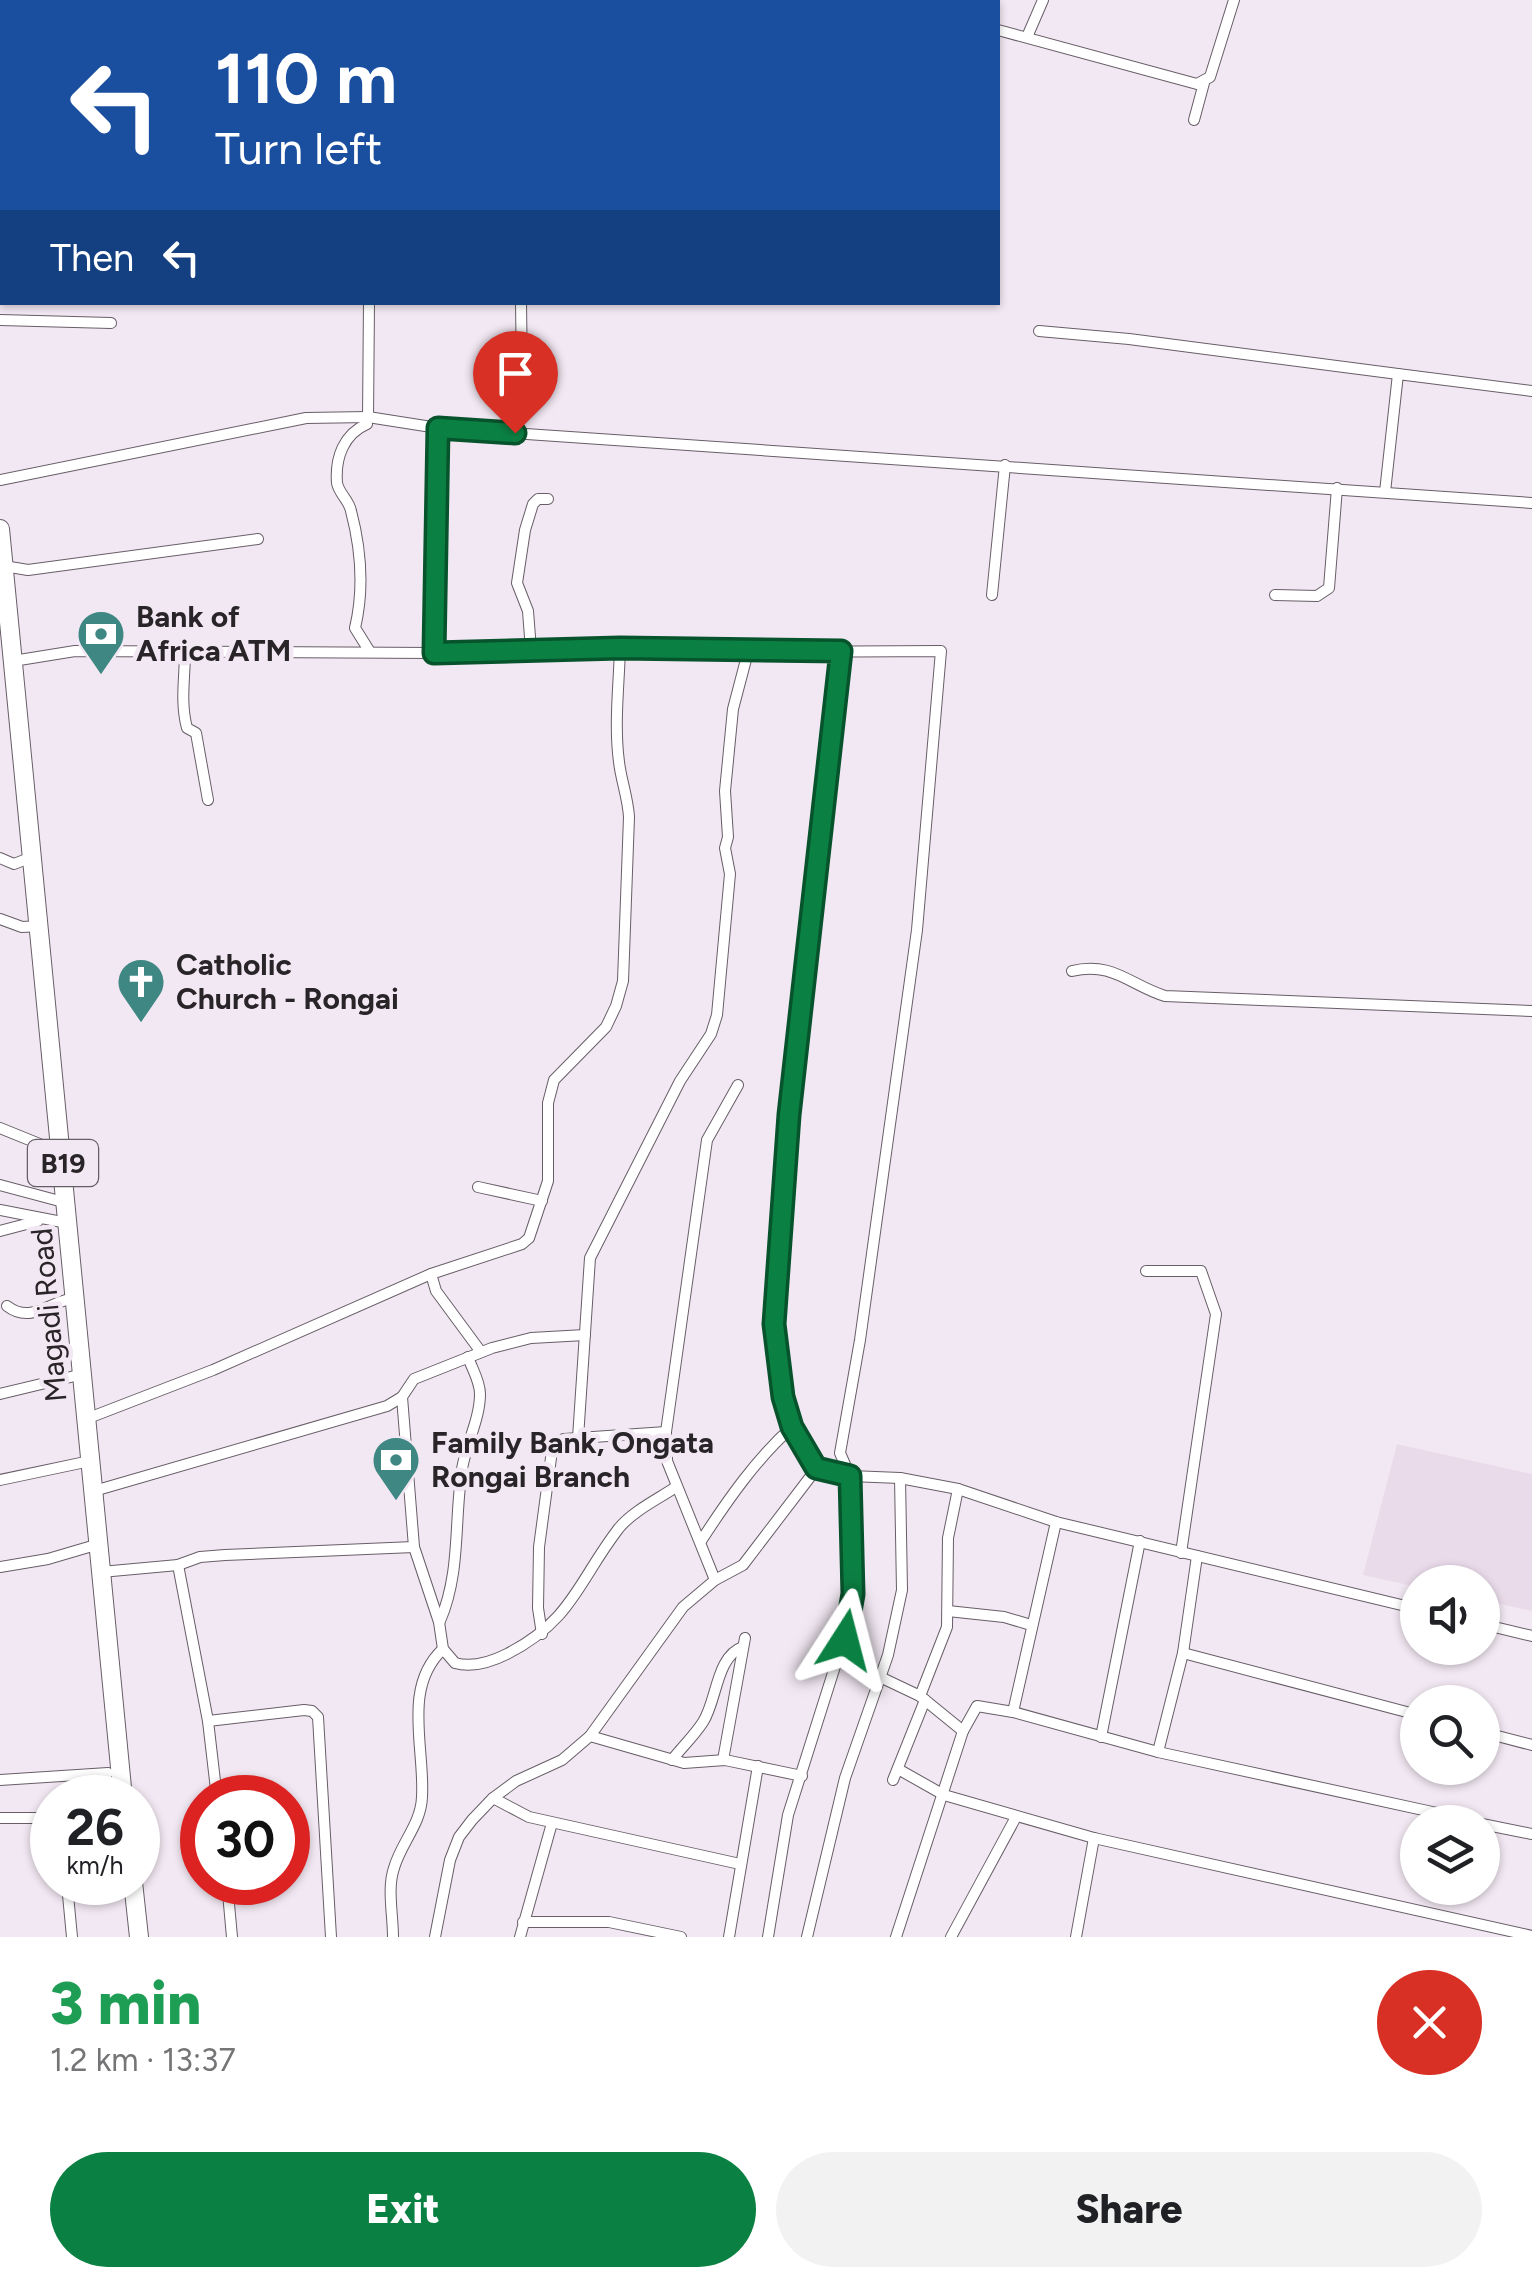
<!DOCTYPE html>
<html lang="en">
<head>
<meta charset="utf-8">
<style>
  :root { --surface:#fff; --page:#f2f2f2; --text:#202124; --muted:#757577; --accent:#0b8043 }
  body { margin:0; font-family:Figtree,sans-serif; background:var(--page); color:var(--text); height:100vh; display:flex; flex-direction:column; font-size:38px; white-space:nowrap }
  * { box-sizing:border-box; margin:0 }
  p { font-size:32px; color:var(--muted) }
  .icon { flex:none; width:55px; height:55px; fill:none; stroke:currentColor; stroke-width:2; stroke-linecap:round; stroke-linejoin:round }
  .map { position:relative; height:1937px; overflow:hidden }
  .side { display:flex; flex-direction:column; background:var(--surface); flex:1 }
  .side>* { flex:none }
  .hud { position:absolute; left:0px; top:0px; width:1000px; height:305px; box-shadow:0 2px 8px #0004; background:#1a4fa0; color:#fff; overflow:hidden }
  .fabs { position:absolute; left:1400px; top:1565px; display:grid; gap:20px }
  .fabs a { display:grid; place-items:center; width:100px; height:100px; border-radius:50%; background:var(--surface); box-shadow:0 2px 8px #0004; font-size:50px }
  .speed { position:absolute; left:30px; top:1775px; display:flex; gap:20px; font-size:50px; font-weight:700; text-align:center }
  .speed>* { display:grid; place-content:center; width:130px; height:130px; border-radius:50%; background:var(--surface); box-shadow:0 2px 8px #0004; line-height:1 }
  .speed small { font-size:25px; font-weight:400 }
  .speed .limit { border:15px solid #d22; background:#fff; color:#111 }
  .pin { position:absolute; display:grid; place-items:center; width:85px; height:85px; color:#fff; margin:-102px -42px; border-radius:50% 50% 50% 0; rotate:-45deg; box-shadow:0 0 10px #0007 }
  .pin .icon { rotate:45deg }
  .me { position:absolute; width:110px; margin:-55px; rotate:9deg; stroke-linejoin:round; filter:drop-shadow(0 0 8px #0008) }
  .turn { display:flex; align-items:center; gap:35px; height:210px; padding:0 50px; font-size:45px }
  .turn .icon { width:130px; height:130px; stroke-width:2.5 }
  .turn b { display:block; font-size:70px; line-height:85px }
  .then { display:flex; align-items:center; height:95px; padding:0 50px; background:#0003; gap:20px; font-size:38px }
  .round { display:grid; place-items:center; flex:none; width:105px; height:105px; border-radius:52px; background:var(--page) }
  .summary { display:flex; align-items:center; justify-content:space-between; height:170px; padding:0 50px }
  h1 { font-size:60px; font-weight:800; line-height:75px; color:#1e9e55 }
  .button { display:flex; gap:20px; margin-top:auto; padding:20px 50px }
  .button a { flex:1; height:115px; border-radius:60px; background:var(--accent); color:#fff; font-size:40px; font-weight:800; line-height:115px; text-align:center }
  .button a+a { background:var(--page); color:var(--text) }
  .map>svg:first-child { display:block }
  .built { fill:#eadbeb }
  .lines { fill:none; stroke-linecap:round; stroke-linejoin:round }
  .street-casing { stroke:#675e67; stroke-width:12 }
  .highway-casing { stroke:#675e67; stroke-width:20 }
  .street { stroke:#fff; stroke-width:10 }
  .highway { stroke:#fff; stroke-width:18 }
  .route-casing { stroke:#07532c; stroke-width:25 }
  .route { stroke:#0b8043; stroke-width:18 }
  .labels { text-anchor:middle; stroke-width:9; stroke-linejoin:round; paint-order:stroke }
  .shield { fill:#f2e8f3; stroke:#655f65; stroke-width:2.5 }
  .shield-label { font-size:28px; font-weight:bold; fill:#282428 }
  .poi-label { font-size:30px; font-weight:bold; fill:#282428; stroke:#f2e8f3; text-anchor:start }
  .street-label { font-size:30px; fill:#282428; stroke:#f2e8f3 }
</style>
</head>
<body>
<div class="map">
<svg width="1532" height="1937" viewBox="0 0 1532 1937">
  <rect width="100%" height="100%" fill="#f2e8f3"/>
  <polygon class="built" points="1397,1444 1532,1474 1532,1611 1483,1600 1482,1582 1418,1582 1417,1587 1363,1575"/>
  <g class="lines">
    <g class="street-casing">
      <g id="street">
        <polyline points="71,0 71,2"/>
        <polyline points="215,0 264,2"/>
        <polyline points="351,0 351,2"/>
        <polyline points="890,0 898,2"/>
        <polyline points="998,30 1197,84 1210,77 1234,0"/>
        <polyline points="1027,37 1043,0"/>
        <polyline points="1194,120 1204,83"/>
        <polyline points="521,302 522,376"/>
        <polyline points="0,320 111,323"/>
        <polyline points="1039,331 1129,339 1398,374"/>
        <polyline points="368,417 369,302"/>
        <path d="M367,424C344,434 335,457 337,483C339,494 349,500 351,511C361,549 364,590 355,628L370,652"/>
        <polyline points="0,480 306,418 368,417 438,428 1532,503"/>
        <polyline points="1385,492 1398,374 1532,391"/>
        <polyline points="4,566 28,570 258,539"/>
        <polyline points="992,595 1005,465"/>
        <polyline points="1275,595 1317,596 1329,588 1337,488"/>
        <polyline points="531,650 528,611 517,583 525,530 533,504 538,499 548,499"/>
        <path d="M185,651C185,678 180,702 187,728L196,733L208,800"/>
        <polyline points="841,651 789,1115 774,1324 783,1397 792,1427 817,1468 850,1476 900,1478 958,1489 1056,1522 1418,1609"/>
        <polyline points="434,653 438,428"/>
        <polyline points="13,661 75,651 434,653 620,648 748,652 941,651 917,930 860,1340 840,1453 850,1476 853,1594 850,1619 788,1815 768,1937"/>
        <polyline points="0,858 14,864 32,857"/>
        <polyline points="0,919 22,927 40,926"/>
        <path d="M1072,971C1112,961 1130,985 1165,996L1532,1011"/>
        <polyline points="0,1128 42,1145 60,1145"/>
        <polyline points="0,1185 67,1203"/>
        <polyline points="478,1187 542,1201"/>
        <polyline points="0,1210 67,1223"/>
        <polyline points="0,1231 38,1221"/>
        <polyline points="1146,1271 1201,1271 1216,1314 1181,1553"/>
        <polyline points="431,1274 436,1291 481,1352"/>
        <path d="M7,1306C32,1325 50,1300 76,1298"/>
        <path d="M585,1335L531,1338L492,1348L414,1379L402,1397L414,1547L439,1622L443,1649L455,1663C472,1668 491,1662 507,1654C573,1620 578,1581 619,1528C633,1511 658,1499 676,1487"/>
        <polyline points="0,1394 83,1374"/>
        <path d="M86,1419L213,1370L431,1274L522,1244L529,1238L548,1181V1103L554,1080L606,1027L616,1006L623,981L629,817C628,798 621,780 619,762C614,724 619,685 620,648"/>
        <polyline points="578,1438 590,1258 680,1081 711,1034 717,1015 730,874 725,848 728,837 725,791 733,709 748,652"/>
        <polyline points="0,1480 90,1461"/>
        <polyline points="94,1491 387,1406 402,1397"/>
        <path d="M701,1541C727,1501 756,1459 792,1427"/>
        <polyline points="178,1565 208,1721 217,1798"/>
        <polyline points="0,1567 48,1559 99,1544"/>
        <polyline points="101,1572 178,1565 200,1557 225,1555 414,1547"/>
        <polyline points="715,1580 667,1461 666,1432 707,1140 738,1085"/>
        <polyline points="948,1611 1004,1617 1031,1625"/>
        <path d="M440,1621C461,1572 454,1521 462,1469C466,1444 480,1419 480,1394C480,1381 472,1369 468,1357"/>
        <polyline points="1482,1624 1532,1636"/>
        <polyline points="542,1634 538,1608 539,1547 553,1443 564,1439 666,1432"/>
        <polyline points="1183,1653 1418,1715"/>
        <polyline points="880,1677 920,1696 963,1731"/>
        <polyline points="920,1696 947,1627 948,1538 958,1489"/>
        <polyline points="1013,1712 1056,1522"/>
        <polyline points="208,1721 304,1710 312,1711 318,1717 331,1937"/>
        <polyline points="1482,1732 1532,1745"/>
        <polyline points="590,1736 684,1763 725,1760 802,1776"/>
        <polyline points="1101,1737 1140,1541"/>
        <polyline points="1158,1752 1183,1653 1197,1556"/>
        <path d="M672,1760C682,1747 694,1736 703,1722C717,1701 716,1656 743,1647"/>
        <polyline points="723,1760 745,1638"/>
        <polyline points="898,1769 944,1795 1094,1838 1532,1936"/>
        <polyline points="0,1780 108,1773"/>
        <polyline points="893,1780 925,1700"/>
        <polyline points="493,1798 529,1817 740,1864"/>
        <polyline points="0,1818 52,1818"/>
        <polyline points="1482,1824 1532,1834"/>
        <polyline points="227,1882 232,1937"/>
        <polyline points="68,1895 72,1937"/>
        <polyline points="523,1922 609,1922 681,1937"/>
        <path d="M393,1937C393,1915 387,1888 394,1868C401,1843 421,1824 422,1797C425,1748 402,1687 443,1649"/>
        <polyline points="435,1937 450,1860 459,1837 472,1820 493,1798 516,1781 562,1760 590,1736 683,1607 715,1580 743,1565 817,1468"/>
        <polyline points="520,1937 552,1823"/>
        <polyline points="729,1937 758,1766"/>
        <polyline points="807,1937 845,1778 888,1655 902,1590 900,1478"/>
        <polyline points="896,1937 963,1731 977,1706 1013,1712 1158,1752 1478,1822"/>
        <polyline points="951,1937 1016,1817"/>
        <polyline points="1076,1937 1094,1838"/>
      </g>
    </g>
    <g class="highway-casing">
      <g id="highway">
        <polyline points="0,529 123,1798"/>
        <polyline points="133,1882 139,1937"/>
      </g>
    </g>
    <use href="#street" class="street"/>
    <use href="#highway" class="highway"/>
  </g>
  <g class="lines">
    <g class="route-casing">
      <polyline id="route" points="515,433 438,428 434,653 620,648 841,651 789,1115 774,1324 783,1397 792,1427 816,1468 850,1476 853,1594 845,1640"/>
    </g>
    <use href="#route" class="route"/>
  </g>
  <defs>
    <g id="bank-pin" transform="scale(2.5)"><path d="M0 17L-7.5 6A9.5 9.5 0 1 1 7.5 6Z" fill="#3f8783" stroke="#f2e8f3"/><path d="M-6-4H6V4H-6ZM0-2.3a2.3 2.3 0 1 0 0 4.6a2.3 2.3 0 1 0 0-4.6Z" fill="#fff"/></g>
    <g id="church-pin" transform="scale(2.5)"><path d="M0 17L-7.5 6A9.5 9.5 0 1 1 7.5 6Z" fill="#3f8783" stroke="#f2e8f3"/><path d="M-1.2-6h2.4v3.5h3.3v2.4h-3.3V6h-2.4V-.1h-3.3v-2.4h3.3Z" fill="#fff"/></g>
  </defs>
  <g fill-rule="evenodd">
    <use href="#bank-pin" x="101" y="634"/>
    <use href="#church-pin" x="141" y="982"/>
    <use href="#bank-pin" x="396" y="1460"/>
  </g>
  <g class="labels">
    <rect class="shield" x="28" y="1140" width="70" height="46" rx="8"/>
    <g class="shield-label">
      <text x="63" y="1173">B19</text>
    </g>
    <g class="poi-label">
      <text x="136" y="627">Bank of<tspan x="136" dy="34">Africa ATM</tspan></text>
      <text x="176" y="975">Catholic<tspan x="176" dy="34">Church - Rongai</tspan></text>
      <text x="431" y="1453">Family Bank, Ongata<tspan x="431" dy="34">Rongai Branch</tspan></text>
    </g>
    <g class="street-label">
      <text transform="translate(49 1315) rotate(-95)" y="10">Magadi Road</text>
    </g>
  </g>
</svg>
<div class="fabs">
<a><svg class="icon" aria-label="sound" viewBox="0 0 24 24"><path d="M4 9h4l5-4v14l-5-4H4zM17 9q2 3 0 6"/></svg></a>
<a><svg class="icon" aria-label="search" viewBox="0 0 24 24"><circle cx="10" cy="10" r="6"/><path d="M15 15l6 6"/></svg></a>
<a><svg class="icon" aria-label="layers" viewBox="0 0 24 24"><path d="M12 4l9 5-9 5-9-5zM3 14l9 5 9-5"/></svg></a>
</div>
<div class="speed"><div>26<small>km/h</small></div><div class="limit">30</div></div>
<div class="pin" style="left:515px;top:433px;background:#d93025"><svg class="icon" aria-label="arrive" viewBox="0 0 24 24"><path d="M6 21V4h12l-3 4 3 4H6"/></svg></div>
<svg class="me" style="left:845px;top:1640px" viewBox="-20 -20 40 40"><path d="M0-17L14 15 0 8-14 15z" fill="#0b8043" stroke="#fff" stroke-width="4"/></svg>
<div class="hud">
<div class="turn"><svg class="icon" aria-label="left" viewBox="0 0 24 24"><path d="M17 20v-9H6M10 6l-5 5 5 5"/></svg><div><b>110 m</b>Turn left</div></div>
<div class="then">Then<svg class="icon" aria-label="left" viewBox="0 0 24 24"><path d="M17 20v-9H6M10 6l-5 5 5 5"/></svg></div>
</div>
</div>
<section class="side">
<div class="summary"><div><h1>3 min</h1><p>1.2 km · 13:37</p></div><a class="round" style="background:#d93025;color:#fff"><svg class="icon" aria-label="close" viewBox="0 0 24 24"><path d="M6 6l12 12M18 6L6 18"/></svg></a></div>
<div class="button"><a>Exit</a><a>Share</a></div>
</section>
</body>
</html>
